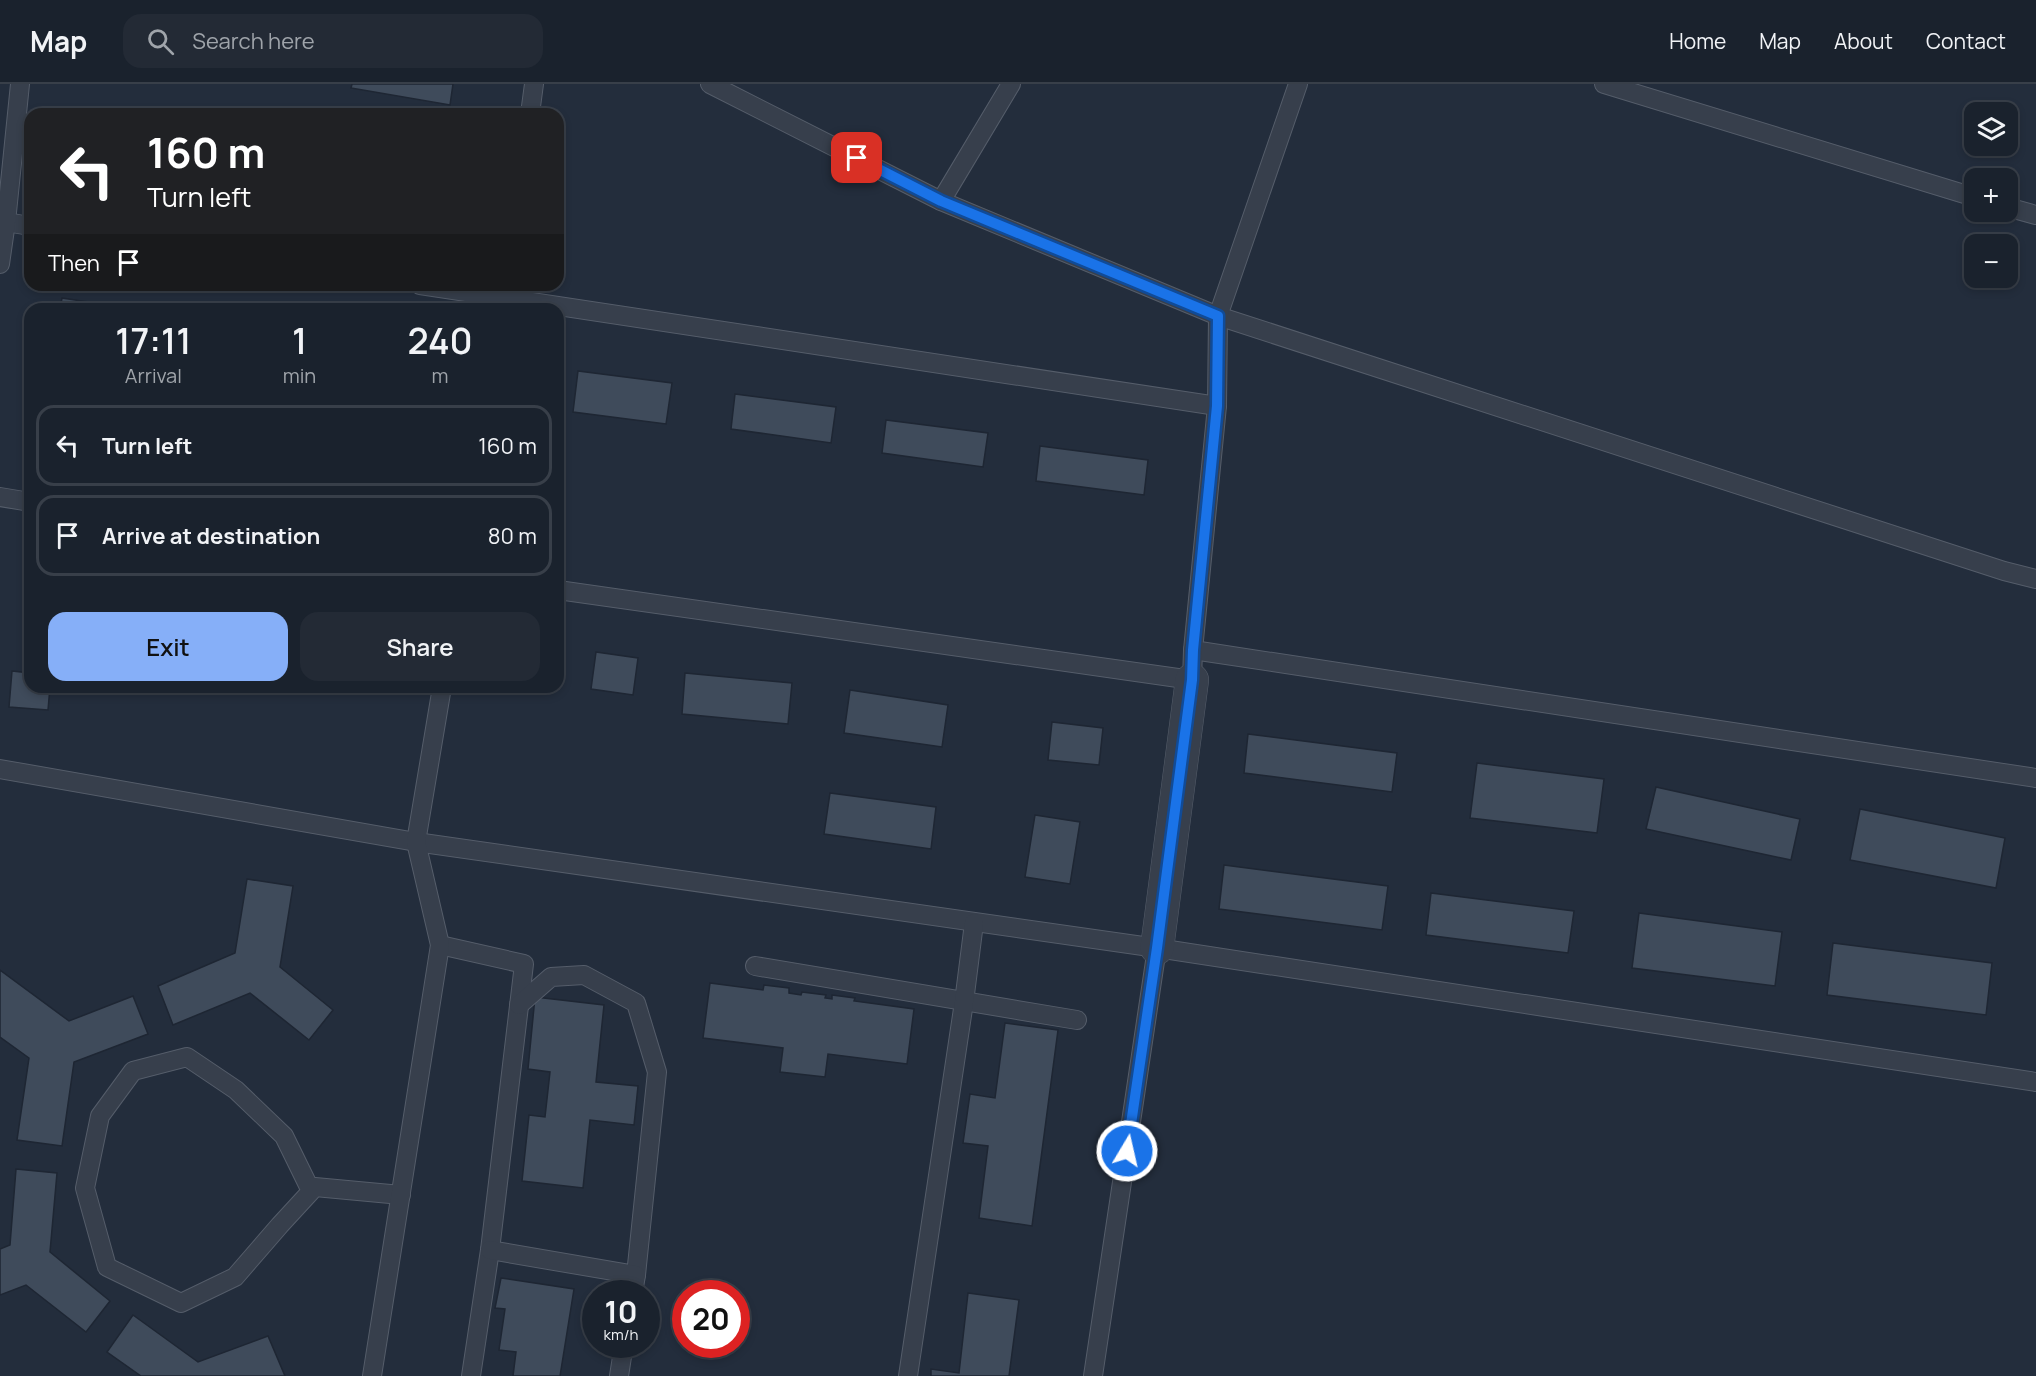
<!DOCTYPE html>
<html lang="en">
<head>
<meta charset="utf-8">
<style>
  :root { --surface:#1a222d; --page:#232a35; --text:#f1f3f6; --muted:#9fa4aa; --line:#383f49; --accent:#86aff8 }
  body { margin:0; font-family:Manrope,sans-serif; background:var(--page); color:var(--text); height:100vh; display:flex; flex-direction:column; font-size:22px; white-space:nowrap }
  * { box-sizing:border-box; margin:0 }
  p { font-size:20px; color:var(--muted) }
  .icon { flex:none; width:33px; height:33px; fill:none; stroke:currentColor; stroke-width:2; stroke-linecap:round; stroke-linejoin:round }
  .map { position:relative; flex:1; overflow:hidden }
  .panel { position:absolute; left:24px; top:219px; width:540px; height:390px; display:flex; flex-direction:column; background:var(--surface); border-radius:18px; box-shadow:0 3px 9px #0003,0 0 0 2px var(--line) }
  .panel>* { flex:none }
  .hud { position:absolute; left:24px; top:24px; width:540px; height:183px; border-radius:18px; box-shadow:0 3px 9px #0003,0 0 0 2px var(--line); background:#202124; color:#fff; overflow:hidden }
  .controls { position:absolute; left:1964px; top:18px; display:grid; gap:12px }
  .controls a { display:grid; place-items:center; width:54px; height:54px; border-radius:12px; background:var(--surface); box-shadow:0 3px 9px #0003,0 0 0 2px var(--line); font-size:30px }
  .speed { position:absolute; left:582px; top:1196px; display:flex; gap:12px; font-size:30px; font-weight:700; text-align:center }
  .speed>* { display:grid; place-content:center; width:78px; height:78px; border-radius:50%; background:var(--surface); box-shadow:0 3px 9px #0003,0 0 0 2px var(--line); line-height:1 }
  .speed small { font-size:15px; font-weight:400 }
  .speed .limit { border:9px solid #d22; background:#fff; color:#111 }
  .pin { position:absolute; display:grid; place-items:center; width:51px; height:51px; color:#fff; margin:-26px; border-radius:12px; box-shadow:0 3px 9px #0006 }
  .me { position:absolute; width:66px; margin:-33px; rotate:9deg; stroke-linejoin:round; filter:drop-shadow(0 0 4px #0008) }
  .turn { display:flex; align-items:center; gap:21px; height:126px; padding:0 24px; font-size:27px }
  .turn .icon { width:78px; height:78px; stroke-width:2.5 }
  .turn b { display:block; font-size:42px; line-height:51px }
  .then { display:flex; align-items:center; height:57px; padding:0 24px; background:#0003; gap:12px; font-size:22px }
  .eta { display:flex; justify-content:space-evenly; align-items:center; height:102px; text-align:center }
  .eta b { font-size:36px; font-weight:600; line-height:42px }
  .primary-button { display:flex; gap:12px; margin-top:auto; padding:12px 24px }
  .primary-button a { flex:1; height:69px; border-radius:18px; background:var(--accent); color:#111; font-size:24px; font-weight:600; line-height:69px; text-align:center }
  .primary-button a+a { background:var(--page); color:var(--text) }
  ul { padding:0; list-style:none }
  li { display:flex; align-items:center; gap:18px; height:81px; margin:0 12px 9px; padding:0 12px; border:3px solid var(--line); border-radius:18px }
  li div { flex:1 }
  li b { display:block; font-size:22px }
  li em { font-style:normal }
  header { display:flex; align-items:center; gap:36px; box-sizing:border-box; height:84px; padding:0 30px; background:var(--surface); border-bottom:2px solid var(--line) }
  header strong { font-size:28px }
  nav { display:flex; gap:33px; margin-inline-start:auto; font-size:21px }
  .search { width:420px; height:54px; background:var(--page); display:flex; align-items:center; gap:15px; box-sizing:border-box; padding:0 21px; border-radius:18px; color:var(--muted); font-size:22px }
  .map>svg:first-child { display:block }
  .building { fill:#3f4b5b; stroke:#1e2633; stroke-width:1.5 }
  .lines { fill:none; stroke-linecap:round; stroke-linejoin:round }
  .service-casing { stroke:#555d6a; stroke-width:20 }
  .minor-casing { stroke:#555d6a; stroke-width:34 }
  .service { stroke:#373f4c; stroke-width:18 }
  .minor { stroke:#373f4c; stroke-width:33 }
  .route-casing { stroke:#114b97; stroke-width:15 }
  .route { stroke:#1a73e8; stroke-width:10 }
</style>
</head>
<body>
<header>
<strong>Map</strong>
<div class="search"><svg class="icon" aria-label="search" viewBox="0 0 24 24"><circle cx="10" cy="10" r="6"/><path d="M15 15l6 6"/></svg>Search here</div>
<nav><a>Home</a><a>Map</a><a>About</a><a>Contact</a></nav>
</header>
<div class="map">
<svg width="2036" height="1292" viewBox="0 0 2036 1292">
  <rect width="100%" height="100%" fill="#232d3c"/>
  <g class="building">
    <polygon points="352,0 453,0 450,21 351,4"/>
    <polygon points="62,214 133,225 60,225"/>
    <polygon points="578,287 672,299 666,340 573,328"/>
    <polygon points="735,310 836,323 831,359 731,345"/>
    <polygon points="886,336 988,349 983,383 882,369"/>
    <polygon points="1040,362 1148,376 1144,411 1036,397"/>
    <polygon points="596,568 638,574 633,611 591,605"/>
    <polygon points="12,587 30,589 30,603 50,603 48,626 9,623"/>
    <polygon points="685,589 792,599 788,640 682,630"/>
    <polygon points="850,606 948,621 942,663 844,649"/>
    <polygon points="1052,638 1103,644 1099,681 1048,676"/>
    <polygon points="1248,650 1397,669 1392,708 1244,689"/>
    <polygon points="1477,679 1604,695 1597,749 1470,734"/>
    <polygon points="1656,703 1800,735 1791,776 1646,745"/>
    <polygon points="830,709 936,723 931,765 824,750"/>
    <polygon points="1860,725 2005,754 1996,804 1850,776"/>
    <polygon points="1035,731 1080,738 1070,800 1025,793"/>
    <polygon points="1224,781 1388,802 1382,846 1219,825"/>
    <polygon points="247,795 293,802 280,883 333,926 309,956 250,909 173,941 158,902 235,869"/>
    <polygon points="1431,809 1574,827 1568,869 1426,851"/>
    <polygon points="1639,829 1782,848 1775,902 1632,884"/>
    <polygon points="1833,859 1992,879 1986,931 1827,911"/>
    <polygon points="0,886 69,937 133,912 148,950 74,978 62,1062 17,1056 29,974 0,953"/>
    <polygon points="710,899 763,906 764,901 789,904 789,909 801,911 802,908 826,911 825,914 832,915 832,911 855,914 854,917 914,925 907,980 828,970 825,993 780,988 783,964 703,954"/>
    <polygon points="535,913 604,921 596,998 638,1002 634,1041 590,1036 583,1104 522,1097 529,1031 545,1033 550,988 528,985"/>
    <polygon points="1005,939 1058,946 1032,1142 979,1134 988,1062 963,1059 970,1010 995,1014"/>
    <polygon points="16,1085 57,1089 50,1168 110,1217 86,1248 26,1201 0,1211 0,1165 10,1161"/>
    <polygon points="501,1194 574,1205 560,1292 513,1292 516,1268 499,1266 505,1225 495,1224"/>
    <polygon points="968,1209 1019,1216 1009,1292 931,1292 931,1285 959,1289"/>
    <polygon points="133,1231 198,1278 268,1252 285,1292 141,1292 107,1268"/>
  </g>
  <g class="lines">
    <g class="service-casing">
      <g id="service">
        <polyline points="710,0 941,117 1218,232 2004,487 2036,495"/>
        <polyline points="1298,0 1218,232 1217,322 1193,566 2036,694"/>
        <polyline points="1604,0 1974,113"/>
        <polyline points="530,30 534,0"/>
        <polyline points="941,117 1011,0"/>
        <polyline points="2007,123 2036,131"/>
        <polyline points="6,138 30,142"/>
        <polyline points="0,180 6,138 20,0"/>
        <polyline points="420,201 1217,322"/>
        <polyline points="0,413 30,418"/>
        <polyline points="558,506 1192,596 1193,566"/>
        <polyline points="0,685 416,758 1157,864 2036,998"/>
        <polyline points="440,861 524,880 490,1166 471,1292"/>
        <polyline points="755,882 1077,936"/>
        <polyline points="519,921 551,893 584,891 636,919 657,988 636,1191"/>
        <polyline points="315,1103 280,1141 235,1193 181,1219 107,1183 85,1104 100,1032 133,987 187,973 236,1006 284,1052 309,1103 315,1103 401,1111"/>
        <polyline points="490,1166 636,1191 633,1209"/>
        <polyline points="372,1292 440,861 416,758 442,603"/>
        <polyline points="619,1292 624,1260"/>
        <polyline points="908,1292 964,918 974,839"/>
        <polyline points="1093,1292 1157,864"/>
      </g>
    </g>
    <g class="minor-casing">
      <polyline id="minor" points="1157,864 1192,596"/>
    </g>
    <use href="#service" class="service"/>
    <use href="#minor" class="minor"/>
  </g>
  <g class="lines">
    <g class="route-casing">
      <polyline id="route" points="857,74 941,117 1218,232 1217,322 1193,566 1192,596 1157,864 1127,1067"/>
    </g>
    <use href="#route" class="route"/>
  </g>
</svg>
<div class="controls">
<a><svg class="icon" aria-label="layers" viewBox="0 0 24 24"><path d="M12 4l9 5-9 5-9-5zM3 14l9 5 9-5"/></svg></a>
<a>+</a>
<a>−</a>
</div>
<div class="speed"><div>10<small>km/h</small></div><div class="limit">20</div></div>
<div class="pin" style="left:857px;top:74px;background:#d93025"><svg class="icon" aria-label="arrive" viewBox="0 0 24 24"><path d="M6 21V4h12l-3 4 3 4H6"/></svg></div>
<svg class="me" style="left:1127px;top:1067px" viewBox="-20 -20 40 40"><circle r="17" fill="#1a73e8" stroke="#fff" stroke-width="3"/><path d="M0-11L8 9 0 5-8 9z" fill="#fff"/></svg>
<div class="hud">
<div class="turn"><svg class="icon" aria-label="left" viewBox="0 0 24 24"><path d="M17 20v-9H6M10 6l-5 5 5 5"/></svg><div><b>160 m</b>Turn left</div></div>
<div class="then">Then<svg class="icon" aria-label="arrive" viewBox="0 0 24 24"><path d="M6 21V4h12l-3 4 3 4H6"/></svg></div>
</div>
<section class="panel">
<div class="eta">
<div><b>17:11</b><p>Arrival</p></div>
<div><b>1</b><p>min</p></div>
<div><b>240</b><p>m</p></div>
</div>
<ul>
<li><svg class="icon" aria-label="left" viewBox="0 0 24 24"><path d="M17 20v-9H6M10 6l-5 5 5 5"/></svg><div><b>Turn left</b></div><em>160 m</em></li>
<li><svg class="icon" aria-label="arrive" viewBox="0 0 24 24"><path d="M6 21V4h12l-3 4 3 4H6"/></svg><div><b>Arrive at destination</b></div><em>80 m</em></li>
</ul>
<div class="primary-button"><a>Exit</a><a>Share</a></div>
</section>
</div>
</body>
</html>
